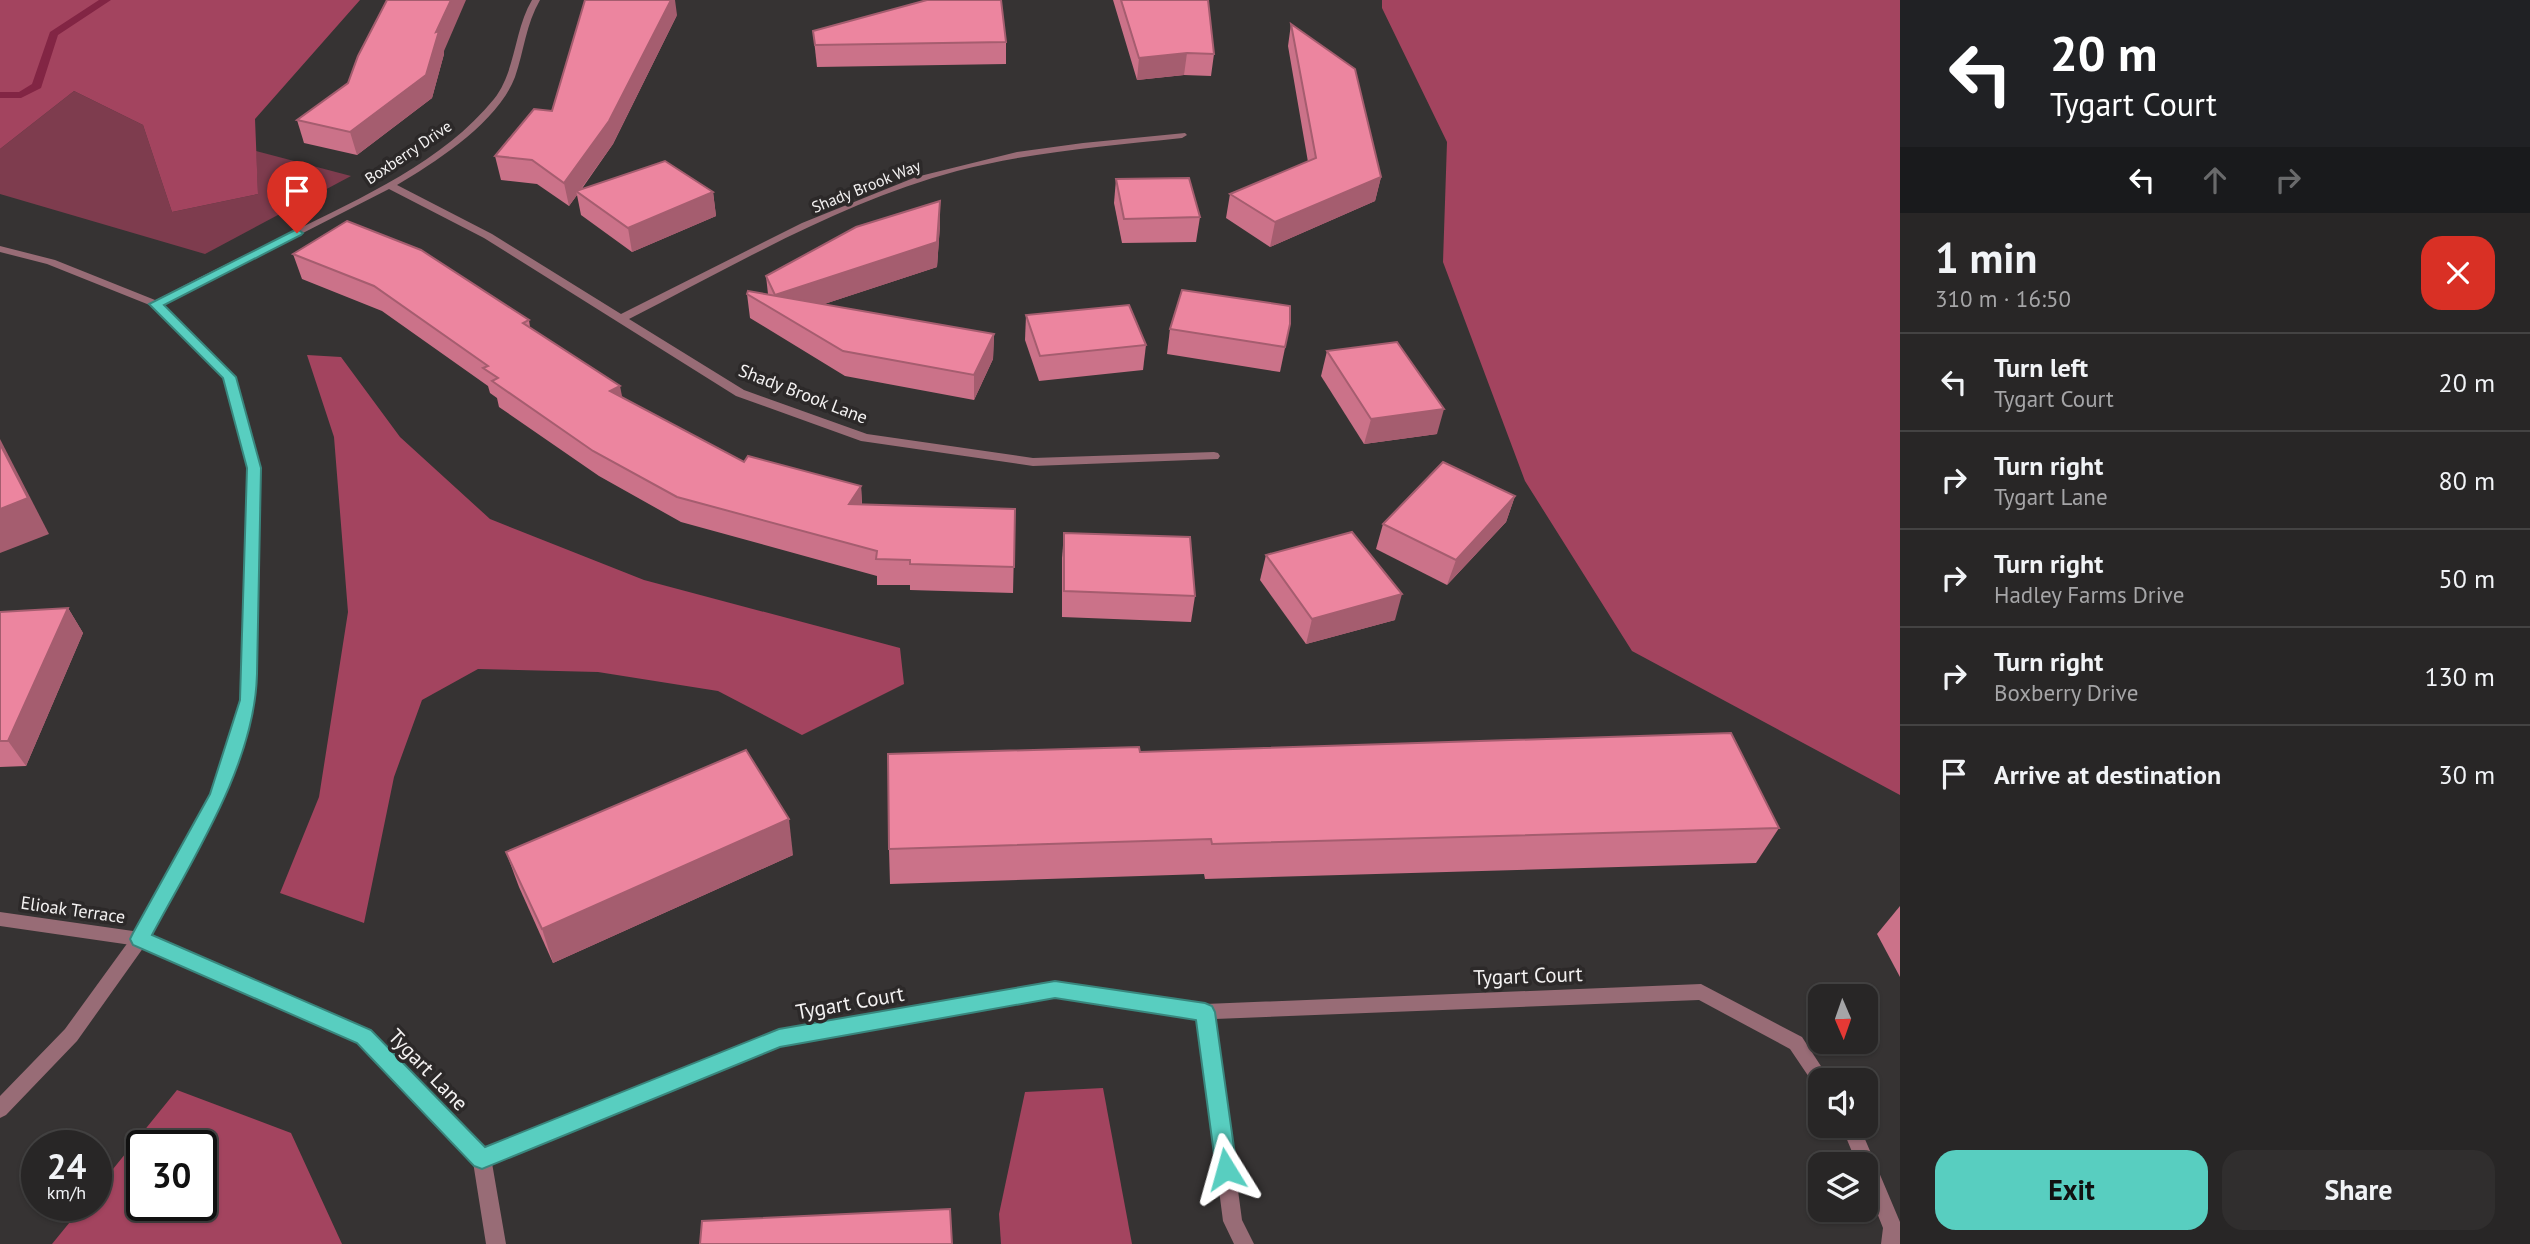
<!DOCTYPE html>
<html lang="en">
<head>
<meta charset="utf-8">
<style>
  :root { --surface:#282626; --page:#302e2e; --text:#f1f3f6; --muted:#a5a5a7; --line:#444343; --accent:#58cec0 }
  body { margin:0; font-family:"PT Sans",sans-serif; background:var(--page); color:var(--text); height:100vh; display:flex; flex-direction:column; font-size:26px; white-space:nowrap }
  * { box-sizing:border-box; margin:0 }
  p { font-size:23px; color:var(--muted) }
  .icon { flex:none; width:38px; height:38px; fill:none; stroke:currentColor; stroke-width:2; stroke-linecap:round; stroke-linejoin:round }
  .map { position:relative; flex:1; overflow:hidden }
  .drawer { display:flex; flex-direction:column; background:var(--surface); width:630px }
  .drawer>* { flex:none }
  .banner { background:#202124; color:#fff; overflow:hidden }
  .needle { width:46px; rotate:178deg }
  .tools { position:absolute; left:1808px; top:984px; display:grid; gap:14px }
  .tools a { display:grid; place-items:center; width:70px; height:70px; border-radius:14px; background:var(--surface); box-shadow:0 2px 5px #0004,0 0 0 2px var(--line); font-size:35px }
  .speed { position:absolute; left:21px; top:1130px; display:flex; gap:14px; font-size:35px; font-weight:700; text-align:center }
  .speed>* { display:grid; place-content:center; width:91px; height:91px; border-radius:50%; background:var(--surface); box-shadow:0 2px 5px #0004,0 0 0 2px var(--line); line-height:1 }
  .speed small { font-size:18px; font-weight:400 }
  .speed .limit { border:4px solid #111; border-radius:10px; background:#fff; color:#111 }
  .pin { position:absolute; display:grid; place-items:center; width:60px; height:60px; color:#fff; margin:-72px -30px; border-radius:50% 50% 50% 0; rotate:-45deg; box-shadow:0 0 7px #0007 }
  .pin .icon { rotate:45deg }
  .me { position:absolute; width:77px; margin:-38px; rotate:352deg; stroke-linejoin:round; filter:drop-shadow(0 0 5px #0008) }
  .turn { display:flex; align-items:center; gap:24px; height:147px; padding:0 35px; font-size:32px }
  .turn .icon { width:91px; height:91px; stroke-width:2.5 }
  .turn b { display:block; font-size:49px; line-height:60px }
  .lanes { display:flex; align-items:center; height:66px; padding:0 35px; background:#0003; justify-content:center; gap:35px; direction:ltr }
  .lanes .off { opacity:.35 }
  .round { display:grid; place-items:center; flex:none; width:74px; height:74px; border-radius:21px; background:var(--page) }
  .head { display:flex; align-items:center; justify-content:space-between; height:119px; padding:0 35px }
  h1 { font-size:42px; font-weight:600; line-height:52px }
  .cta { display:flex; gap:14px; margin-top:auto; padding:14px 35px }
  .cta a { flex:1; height:80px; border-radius:21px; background:var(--accent); color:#111; font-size:28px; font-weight:600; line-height:80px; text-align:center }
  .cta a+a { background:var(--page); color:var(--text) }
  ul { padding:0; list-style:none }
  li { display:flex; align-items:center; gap:21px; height:98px; padding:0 35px; border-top:2px solid var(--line) }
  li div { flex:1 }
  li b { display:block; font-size:26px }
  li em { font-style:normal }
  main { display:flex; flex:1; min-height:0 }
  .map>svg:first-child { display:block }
  .green { fill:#7e3c4e }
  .forest { fill:#a3445f; fill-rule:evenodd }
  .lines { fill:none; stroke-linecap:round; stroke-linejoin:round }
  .stream { fill:#822544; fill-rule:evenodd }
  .minor { fill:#986c76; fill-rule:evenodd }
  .tertiary { fill:#986c76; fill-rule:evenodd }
  .wall { fill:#cb7289 }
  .shaded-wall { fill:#a55d6f }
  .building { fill:#ec859f; stroke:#a55d6f; stroke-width:2 }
  .route { fill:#58cec0; stroke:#39867d; stroke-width:2 }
  .labels { text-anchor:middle; stroke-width:7; stroke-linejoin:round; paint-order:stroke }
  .far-street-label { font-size:16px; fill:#f4f2f2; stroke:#2c2929 }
  .street-label { font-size:18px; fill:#f4f2f2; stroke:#2c2929 }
  .near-street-label { font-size:21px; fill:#f4f2f2; stroke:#2c2929 }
</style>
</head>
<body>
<main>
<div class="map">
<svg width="1900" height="1244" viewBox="0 0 1900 1244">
  <rect width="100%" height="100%" fill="#363333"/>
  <polygon class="green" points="74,91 143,125 172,212 258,194 256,151 351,176 205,254 0,194 0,149"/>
  <g class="forest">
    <polygon points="0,0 360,0 255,119 258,194 172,212 143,125 74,91 0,149"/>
    <polygon points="1382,0 1900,0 1900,795 1632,651 1525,481 1443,262 1447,142 1382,8"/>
    <polygon points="307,355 341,357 400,437 490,519 644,580 900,648 904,684 802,735 718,691 598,672 478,669 422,700 394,777 364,923 280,893 319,797 348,612 334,437"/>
    <polygon points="1103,1088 1132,1244 1001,1244 999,1214 1025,1092"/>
    <path d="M177,1090L291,1133L342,1244H52L83,1206H96V1190ZM201,1146V1206H142V1146Z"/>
  </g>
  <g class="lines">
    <polygon class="stream" points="99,0 111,0 58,35 41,88 21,98 0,98 0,92 19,92 32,84 50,32"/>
    <g class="minor">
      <path d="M532,0H540C526,24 524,51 515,77C498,122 437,161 397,185L492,234L621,314L802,223L916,177L1017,152L1083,143L1185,133L1187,135L1182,138C1107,146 1030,152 957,171C841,202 735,265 629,319L744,390L867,434L1033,458L1214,452L1218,453L1220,456L1218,459L1033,466L861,441L736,396L484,238L389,189L160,306H152V302C198,278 244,255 290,233C361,198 444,161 494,99C516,71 514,30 532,0Z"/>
      <polygon points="0,912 140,932 370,1031 485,1148 779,1030 1055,982 1205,1004 1701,984 1802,1037 1830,1080 1820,1080 1820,1088 1815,1086 1790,1049 1699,1000 1215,1019 1242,1220 1254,1244 1234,1244 1223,1221 1197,1019 1055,998 780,1046 492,1163 506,1244 486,1244 473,1162 358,1043 138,946 0,926"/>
      <polygon points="1841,1125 1859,1125 1900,1222 1900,1244 1881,1244 1883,1228 1866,1185 1866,1164 1857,1164"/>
    </g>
    <polygon class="tertiary" points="0,246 55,260 160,302 235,377 260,468 255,700 226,795 146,944 77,1041 6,1115 0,1118 0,1096 65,1029 134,934 210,794 241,700 248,468 223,378 152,306 47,264 0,252"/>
  </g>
  <g class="wall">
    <polygon points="1113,0 1208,0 1214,54 1211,76 1184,75 1137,80"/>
    <polygon points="677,15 613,144 581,190 713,192 716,216 632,252 581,215 577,195 569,206 537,184 501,180 495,156 552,111"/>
    <polygon points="1291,24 1381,177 1375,201 1270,247 1226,218 1230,194 1308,162 1288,46"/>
    <polygon points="813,31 1006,42 1006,64 817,67"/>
    <polygon points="444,51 444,54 432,98 357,155 304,143 297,120"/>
    <polygon points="1116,179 1200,217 1196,242 1122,243 1114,203"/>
    <polygon points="940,225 937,267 824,304 994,334 993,359 974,400 845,376 750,318 747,294 768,294 766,276"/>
    <polygon points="293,254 529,320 530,327 622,398 744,462 861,486 862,504 1015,509 1013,593 910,590 910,585 877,585 877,576 681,522 599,476 499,407 497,398 490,393 488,386 382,311 302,279"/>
    <polygon points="1026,315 1146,345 1143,370 1039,381 1025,340"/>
    <polygon points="1290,324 1280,372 1167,354 1170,329"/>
    <polygon points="1327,351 1437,434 1364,444 1321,376"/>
    <polygon points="1515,496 1506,522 1447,585 1376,549 1383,524"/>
    <polygon points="1064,533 1195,596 1191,622 1062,617 1062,558"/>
    <polygon points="1266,555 1395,620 1306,644 1260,580"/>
    <polygon points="68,608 83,633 26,766 0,767 0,612"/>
    <polygon points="1140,752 1779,828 1756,863 1205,879 1204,874 890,884 889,849"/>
    <polygon points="506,852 793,855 553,963 519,887"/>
    <polygon points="1900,906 1900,977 1877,934"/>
  </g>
  <g class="shaded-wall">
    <polygon points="451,0 466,0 444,51 444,54 432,98 357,155 350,132 436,32"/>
    <polygon points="671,0 675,0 677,15 613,144 578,193 576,191 577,195 569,206 564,183"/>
    <polygon points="1187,53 1184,75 1137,80 1139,58"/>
    <polygon points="1381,177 1375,201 1270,247 1275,222"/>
    <polygon points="713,192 716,216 632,252 628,228"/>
    <polygon points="940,201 940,225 937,267 785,317 775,295"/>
    <polygon points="994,334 993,359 974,400 974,375"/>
    <polygon points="620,386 625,411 610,391"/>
    <polygon points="1444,409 1437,434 1364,444 1371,419"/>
    <polygon points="0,439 49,534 0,553"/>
    <polygon points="861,486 862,512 849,504"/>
    <polygon points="1515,496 1506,522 1447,585 1456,560"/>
    <polygon points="1402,594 1395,620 1306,644 1312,619"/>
    <polygon points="68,608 83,633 26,766 8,741"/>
    <polygon points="789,819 793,855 553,963 542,929"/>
  </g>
  <g class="building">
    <polygon points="387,0 451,0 436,32 439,31 426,75 350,132 297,120 348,83 358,56"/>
    <polygon points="585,0 671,0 609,121 564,183 532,160 495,156 534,109 552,111"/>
    <polygon points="927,0 1001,0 1006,42 815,45 813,31"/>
    <polygon points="1121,0 1208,0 1214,54 1187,53 1139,58"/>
    <polygon points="1291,24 1355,69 1381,177 1275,222 1230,194 1316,158"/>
    <polygon points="665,161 713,192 628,228 576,191"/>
    <polygon points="1189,178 1200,217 1124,219 1116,179"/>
    <polygon points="940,201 937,242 775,295 766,276 856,227"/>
    <polygon points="347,221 421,250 529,320 523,323 620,386 610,391 744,462 748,456 861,486 849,504 1015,509 1014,567 910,564 910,560 876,559 877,551 677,497 593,451 492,381 498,378 483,368 488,366 374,286 293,254"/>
    <polygon points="1182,290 1290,306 1290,324 1285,347 1170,329"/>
    <polygon points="748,291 994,334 974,375 843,351 747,294"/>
    <polygon points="1129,305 1146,345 1040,356 1026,315"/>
    <polygon points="1397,342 1444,409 1371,419 1327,351"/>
    <polygon points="0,444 28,498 0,509"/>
    <polygon points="1443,462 1515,496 1456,560 1383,524"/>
    <polygon points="1352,532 1402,594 1312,619 1266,555"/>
    <polygon points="1064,533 1190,537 1195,596 1064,591"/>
    <polygon points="68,608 8,741 0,741 0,612"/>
    <polygon points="1731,733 1779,828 1212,844 1211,839 889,849 888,754 1139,747 1140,752"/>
    <polygon points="746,750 789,819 542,929 506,852"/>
    <polygon points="950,1209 952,1244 700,1244 702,1221"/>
  </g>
  <path class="route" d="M297,229L303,233L301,235L164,305L236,377L261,468L257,674C255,764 193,858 152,935L371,1030L485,1147L779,1029L1055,981L1205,1003L1212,1006L1215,1012L1237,1169L1234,1176L1226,1179L1219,1176L1216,1169L1196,1020L1055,998L780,1047L482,1169L474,1166L357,1043L133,945L130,939L133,933L210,794L240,700L247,468L223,378L149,304Z"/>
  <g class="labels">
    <g class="far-street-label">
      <text transform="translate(408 152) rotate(-34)" y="6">Boxberry Drive</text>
      <text transform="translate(866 186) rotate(-22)" y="6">Shady Brook Way</text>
    </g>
    <g class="street-label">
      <text transform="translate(803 394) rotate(21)" y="6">Shady Brook Lane</text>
      <text transform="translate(73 910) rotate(8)" y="6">Elioak Terrace</text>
    </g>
    <g class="near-street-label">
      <text transform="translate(1528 976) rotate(-2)" y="7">Tygart Court</text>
      <text transform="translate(850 1003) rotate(-10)" y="7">Tygart Court</text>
      <text transform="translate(428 1070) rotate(46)" y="7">Tygart Lane</text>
    </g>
  </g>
</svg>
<div class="tools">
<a><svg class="needle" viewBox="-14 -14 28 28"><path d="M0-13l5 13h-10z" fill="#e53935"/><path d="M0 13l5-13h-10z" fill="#a5a5a7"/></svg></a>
<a><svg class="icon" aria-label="sound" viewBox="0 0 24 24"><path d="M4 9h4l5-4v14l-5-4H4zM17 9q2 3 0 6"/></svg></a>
<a><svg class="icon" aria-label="layers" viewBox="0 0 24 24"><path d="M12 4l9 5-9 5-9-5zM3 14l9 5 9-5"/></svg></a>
</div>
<div class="speed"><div>24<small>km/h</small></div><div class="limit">30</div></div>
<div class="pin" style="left:297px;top:233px;background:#d93025"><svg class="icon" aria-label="arrive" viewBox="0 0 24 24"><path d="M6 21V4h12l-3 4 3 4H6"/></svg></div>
<svg class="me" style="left:1226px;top:1169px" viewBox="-20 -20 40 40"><path d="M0-17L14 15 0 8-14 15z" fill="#58cec0" stroke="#fff" stroke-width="4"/></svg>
</div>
<section class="drawer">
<div class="banner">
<div class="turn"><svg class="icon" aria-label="left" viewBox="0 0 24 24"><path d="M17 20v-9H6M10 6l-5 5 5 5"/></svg><div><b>20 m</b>Tygart Court</div></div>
<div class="lanes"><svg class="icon" aria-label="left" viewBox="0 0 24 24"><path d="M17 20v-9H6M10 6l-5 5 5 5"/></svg><svg class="icon off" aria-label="ahead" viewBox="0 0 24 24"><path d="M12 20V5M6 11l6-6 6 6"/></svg><svg class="icon off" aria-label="right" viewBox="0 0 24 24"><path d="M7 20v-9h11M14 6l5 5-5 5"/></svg></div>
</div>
<div class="head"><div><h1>1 min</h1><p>310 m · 16:50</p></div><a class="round" style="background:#d93025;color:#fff"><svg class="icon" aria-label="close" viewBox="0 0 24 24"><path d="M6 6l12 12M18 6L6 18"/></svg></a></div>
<ul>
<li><svg class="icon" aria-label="left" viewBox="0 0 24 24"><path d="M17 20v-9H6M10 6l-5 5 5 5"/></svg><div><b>Turn left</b><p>Tygart Court</p></div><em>20 m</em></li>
<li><svg class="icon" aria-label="right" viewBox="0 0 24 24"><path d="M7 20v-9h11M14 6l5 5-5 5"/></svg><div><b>Turn right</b><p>Tygart Lane</p></div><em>80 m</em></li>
<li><svg class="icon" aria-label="right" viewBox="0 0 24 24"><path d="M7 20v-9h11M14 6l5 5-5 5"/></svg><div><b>Turn right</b><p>Hadley Farms Drive</p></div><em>50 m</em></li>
<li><svg class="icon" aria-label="right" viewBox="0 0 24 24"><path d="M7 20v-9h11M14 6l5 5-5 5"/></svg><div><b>Turn right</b><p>Boxberry Drive</p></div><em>130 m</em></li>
<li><svg class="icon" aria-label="arrive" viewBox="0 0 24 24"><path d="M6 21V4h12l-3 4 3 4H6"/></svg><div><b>Arrive at destination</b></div><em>30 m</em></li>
</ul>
<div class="cta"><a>Exit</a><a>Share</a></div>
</section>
</main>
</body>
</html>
